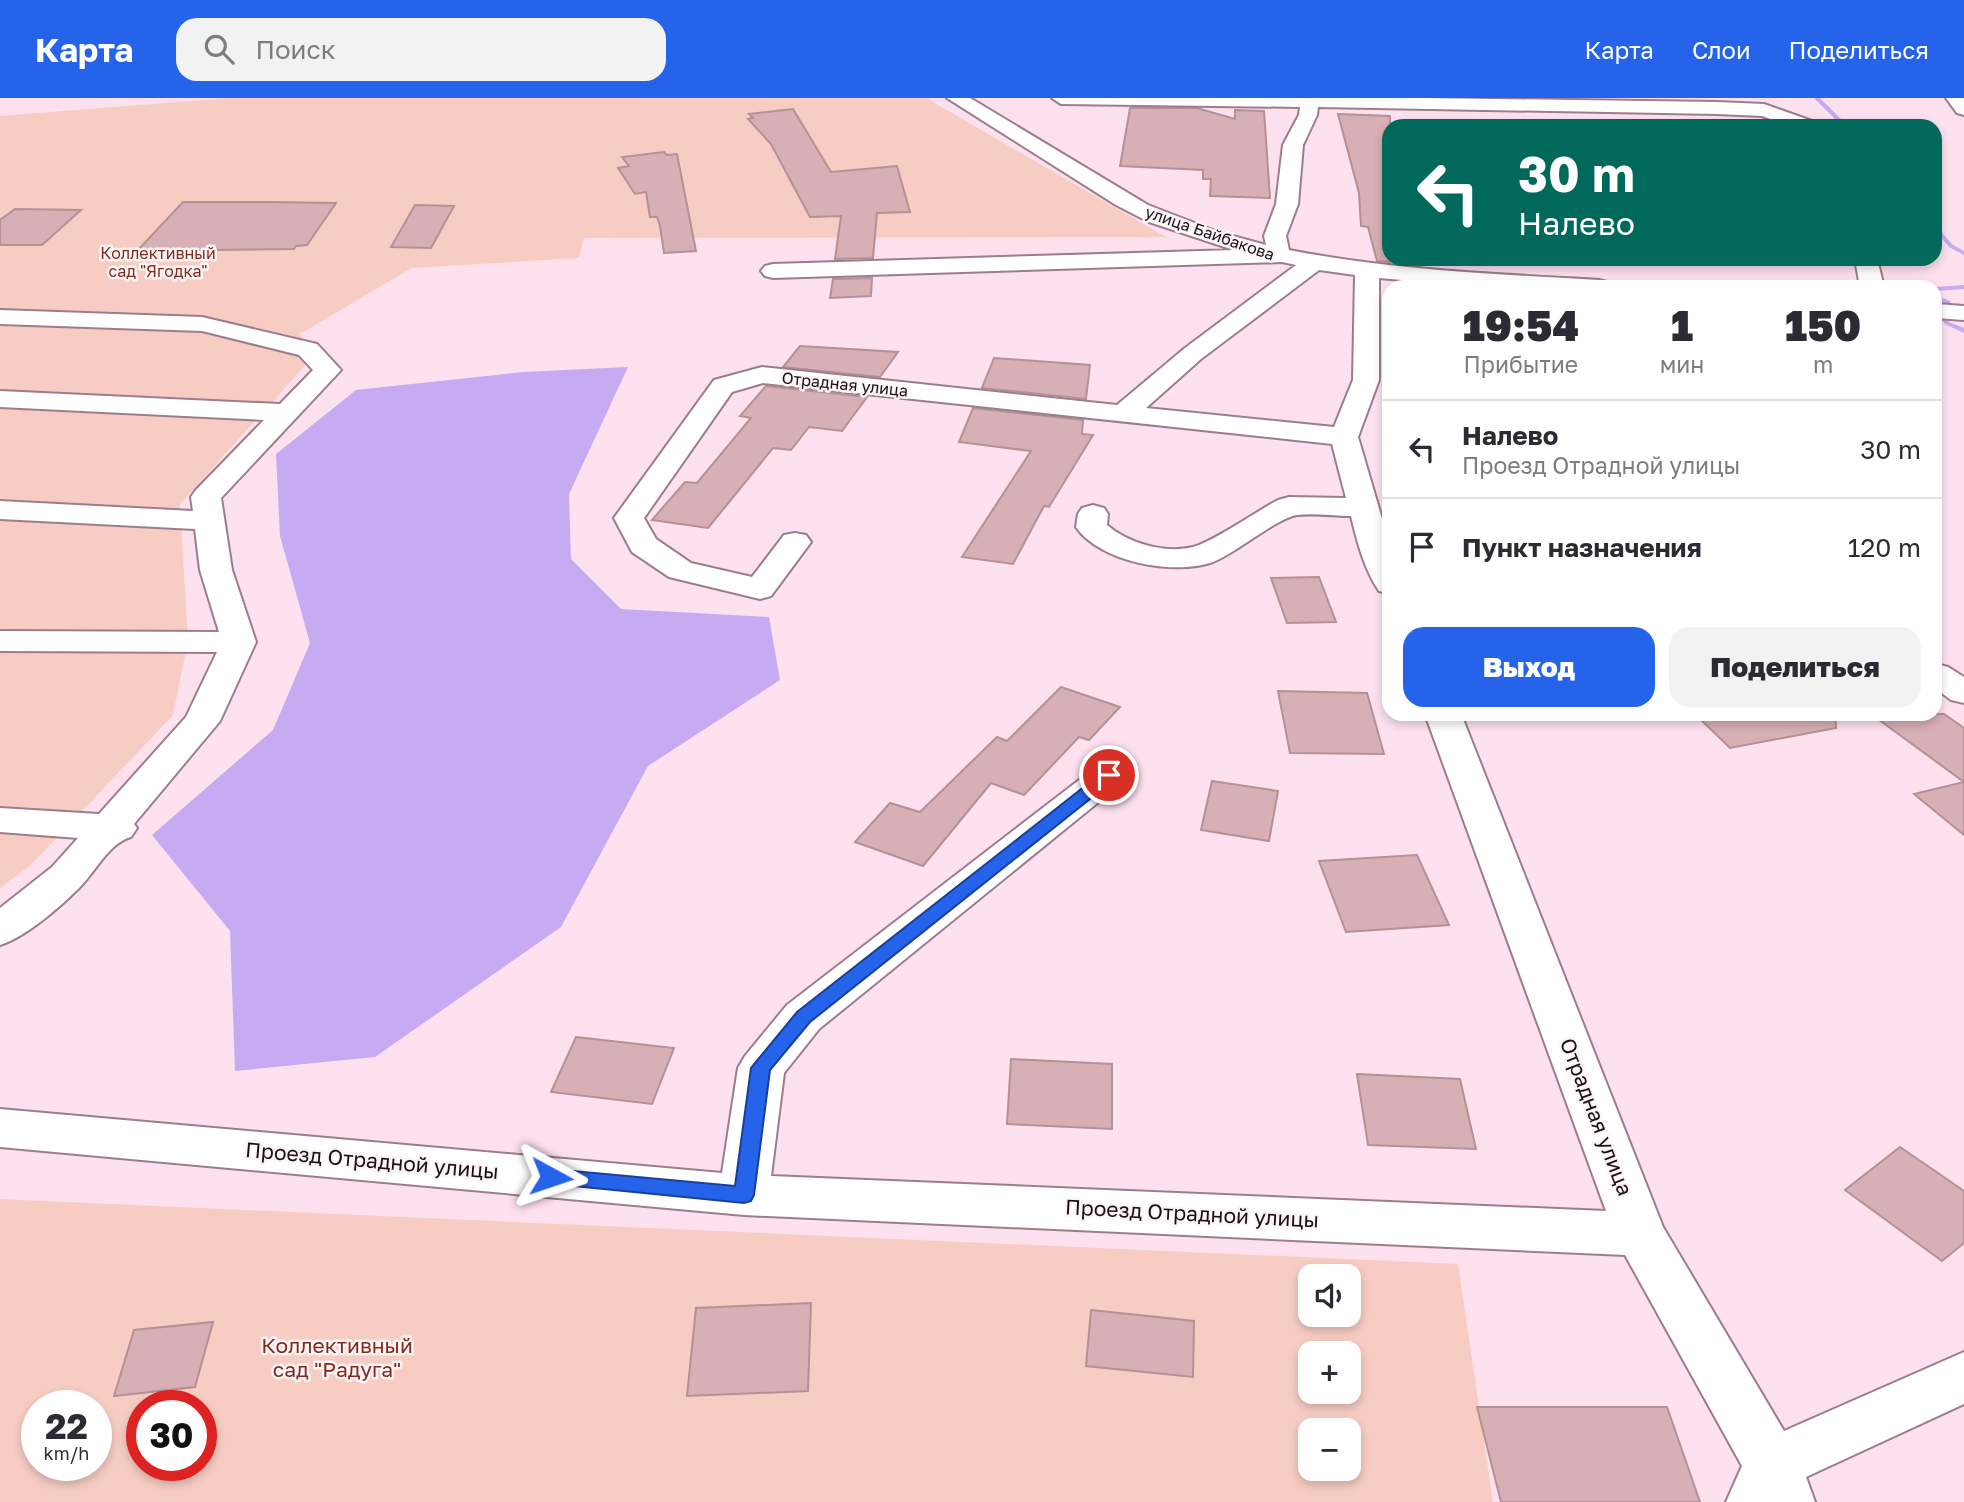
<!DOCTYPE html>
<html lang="ru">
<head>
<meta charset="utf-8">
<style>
  :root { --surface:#fff; --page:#f2f2f3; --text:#2b2b33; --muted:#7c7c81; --line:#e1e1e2; --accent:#2563eb }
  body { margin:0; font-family:"Golos Text",sans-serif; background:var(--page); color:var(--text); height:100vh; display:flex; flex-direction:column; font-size:26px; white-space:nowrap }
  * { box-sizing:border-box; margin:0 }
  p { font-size:23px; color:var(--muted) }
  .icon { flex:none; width:38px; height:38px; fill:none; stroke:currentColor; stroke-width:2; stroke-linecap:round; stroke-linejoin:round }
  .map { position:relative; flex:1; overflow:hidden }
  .drawer { position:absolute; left:1382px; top:182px; width:560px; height:441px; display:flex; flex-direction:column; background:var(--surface); border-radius:21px; box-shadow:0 4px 10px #0003 }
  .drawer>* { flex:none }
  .top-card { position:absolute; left:1382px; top:21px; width:560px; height:147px; border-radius:21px; box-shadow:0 4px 10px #0003; background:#00695c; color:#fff; overflow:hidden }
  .fabs { position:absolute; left:1298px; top:1166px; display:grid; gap:14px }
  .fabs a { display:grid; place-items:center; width:63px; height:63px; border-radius:14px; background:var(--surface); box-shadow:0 4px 10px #0003; font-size:35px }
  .speed { position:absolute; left:21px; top:1292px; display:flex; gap:14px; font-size:35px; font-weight:700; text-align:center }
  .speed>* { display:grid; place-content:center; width:91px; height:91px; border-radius:50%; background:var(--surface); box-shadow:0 4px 10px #0003; line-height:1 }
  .speed small { font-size:18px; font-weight:400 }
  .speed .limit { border:10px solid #d22; background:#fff; color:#111 }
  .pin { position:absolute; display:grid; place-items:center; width:60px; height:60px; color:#fff; margin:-30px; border:4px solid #fff; border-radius:50%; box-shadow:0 2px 7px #0007 }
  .me { position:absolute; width:77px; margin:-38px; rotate:95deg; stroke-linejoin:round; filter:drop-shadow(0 0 5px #0008) }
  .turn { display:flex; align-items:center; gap:24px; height:147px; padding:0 21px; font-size:32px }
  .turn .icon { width:91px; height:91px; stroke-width:2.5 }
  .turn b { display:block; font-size:49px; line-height:60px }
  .eta { display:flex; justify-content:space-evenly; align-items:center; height:119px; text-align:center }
  .eta b { font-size:42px; font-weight:800; line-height:49px }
  .primary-button { display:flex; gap:14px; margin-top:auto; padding:14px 21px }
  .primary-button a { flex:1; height:80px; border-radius:21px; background:var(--accent); color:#fff; font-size:28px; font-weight:800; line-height:80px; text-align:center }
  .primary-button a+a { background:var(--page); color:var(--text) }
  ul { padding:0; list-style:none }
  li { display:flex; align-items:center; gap:21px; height:98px; padding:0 21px; border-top:2px solid var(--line) }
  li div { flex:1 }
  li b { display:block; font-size:26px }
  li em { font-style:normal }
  header { display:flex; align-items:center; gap:42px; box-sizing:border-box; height:98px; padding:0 35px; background:var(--accent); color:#fff }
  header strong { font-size:33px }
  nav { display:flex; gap:38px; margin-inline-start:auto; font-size:24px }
  .search { width:490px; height:63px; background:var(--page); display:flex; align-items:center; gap:18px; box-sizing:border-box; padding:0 24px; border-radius:21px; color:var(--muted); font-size:26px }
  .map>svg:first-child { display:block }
  .green { fill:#f7cdc3; fill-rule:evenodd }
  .water { fill:#c6aaf2 }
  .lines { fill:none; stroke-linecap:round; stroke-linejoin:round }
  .stream { fill:#c6aaf2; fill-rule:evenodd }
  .building { fill:#d7b0b5; stroke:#b59094; stroke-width:2 }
  .minor-casing { stroke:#9d7d8d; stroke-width:4 }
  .minor { fill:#fff; fill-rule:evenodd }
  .route { fill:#2563eb; stroke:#184099; stroke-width:2 }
  .labels { text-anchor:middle; stroke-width:5; stroke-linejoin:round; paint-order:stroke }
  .far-street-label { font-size:16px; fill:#1b0f15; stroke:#fcf5f8 }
  .far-park-label { font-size:16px; fill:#842a18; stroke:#fcf5f8 }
  .near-street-label { font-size:21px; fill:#1b0f15; stroke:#fcf5f8 }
  .near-park-label { font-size:21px; fill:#842a18; stroke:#fcf5f8 }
</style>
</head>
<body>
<header>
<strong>Карта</strong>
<div class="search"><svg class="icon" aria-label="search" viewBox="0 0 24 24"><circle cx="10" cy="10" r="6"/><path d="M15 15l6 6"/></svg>Поиск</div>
<nav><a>Карта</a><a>Слои</a><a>Поделиться</a></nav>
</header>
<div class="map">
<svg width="1964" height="1404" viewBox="0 0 1964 1404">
  <rect width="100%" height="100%" fill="#fee1ef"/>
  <g class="green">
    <polygon points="229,0 926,0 1166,139 584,140 579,160 412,170 300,236 312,260 180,406 188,543 173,617 30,768 0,790 0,18"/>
    <path d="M0,1101L1458,1166L1493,1404H0ZM1311,1178H1349V1216H1311ZM1311,1255H1349V1293H1311ZM37,1307H96V1367H37ZM142,1307H201V1367H142ZM1311,1332H1349V1370H1311Z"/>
  </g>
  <polygon class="water" points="628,269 569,396 571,461 621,511 769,519 780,582 648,668 561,829 375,959 235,973 230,833 152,737 273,632 310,545 280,438 276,356 356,292 523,274"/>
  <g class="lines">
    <g class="stream">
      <polygon points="1814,0 1820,0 1848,28 1842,28"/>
      <polygon points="1936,128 1953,147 1964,153 1964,157 1949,149 1936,133"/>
      <polygon points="1964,187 1964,191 1936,193 1936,189"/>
      <polygon points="1936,197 1950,203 1951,204 1947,208 1943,208 1944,205 1936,201"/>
      <polygon points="1940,218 1944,218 1949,224 1964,230 1964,235 1945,226 1939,219"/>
    </g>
  </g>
  <g class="building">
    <polygon points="1130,10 1197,10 1235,21 1235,12 1264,13 1270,100 1210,98 1211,81 1203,81 1203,72 1120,68"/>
    <polygon points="793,11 831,74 897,68 910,114 877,115 873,160 835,161 841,118 810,119 771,46 748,21 753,20 749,16"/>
    <polygon points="1338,16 1390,18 1390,164 1377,163 1368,129 1361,128 1359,95"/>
    <polygon points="664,54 667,57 677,56 696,153 664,155 660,128 657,119 650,119 646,94 635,96 618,70 629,68 622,59"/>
    <polygon points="183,104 271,104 336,105 307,147 296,148 294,151 137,153"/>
    <polygon points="415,107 454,108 431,150 391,149"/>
    <polygon points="15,111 81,112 42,147 0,147 0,122"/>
    <polygon points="872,180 871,198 830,200 833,181"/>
    <polygon points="800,248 898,254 880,279 783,269"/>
    <polygon points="994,260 1090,267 1086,301 982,290"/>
    <polygon points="766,288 867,299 842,333 809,329 791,352 773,350 708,430 652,422 685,384 697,385 751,320 740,318"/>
    <polygon points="973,310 1083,322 1082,336 1093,337 1049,409 1044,408 1013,466 962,459 1031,353 959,344"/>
    <polygon points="1319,479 1336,524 1287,525 1271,480"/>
    <polygon points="1061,589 1120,609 1089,642 1079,639 1024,697 991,685 923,768 855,744 890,705 920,714 997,639 1007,643"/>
    <polygon points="1278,593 1367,595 1384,656 1290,655"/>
    <polygon points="1728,616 1835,616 1836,630 1730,650 1700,621"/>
    <polygon points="1871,616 1944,616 1964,630 1964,684"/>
    <polygon points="1212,683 1278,693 1269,743 1201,732"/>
    <polygon points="1964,684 1964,737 1914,696"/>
    <polygon points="1417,757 1449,827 1346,834 1319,763"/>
    <polygon points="576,939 674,950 652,1006 551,994"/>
    <polygon points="1011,961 1112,966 1112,1031 1007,1026"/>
    <polygon points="1357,976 1460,981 1476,1051 1368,1047"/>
    <polygon points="1900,1049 1964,1093 1964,1145 1942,1163 1845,1092"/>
    <polygon points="811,1205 808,1293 687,1298 696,1210"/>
    <polygon points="1091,1212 1194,1223 1193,1279 1086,1268"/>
    <polygon points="213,1224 195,1289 114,1298 134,1232"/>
    <polygon points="1477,1309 1667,1309 1700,1404 1501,1404"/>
  </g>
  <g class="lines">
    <g class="minor-casing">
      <g id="minor">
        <path d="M947,0H970L1148,107L1218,134L1266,147L1264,138L1276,106L1283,47L1299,17L1300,9L1061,6L1052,0H1425L1717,4L1764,6L1815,24L1818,28H1790L1762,18L1717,16L1318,9L1317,17L1303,47L1298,106L1286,138L1289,152C1391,172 1495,176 1599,182L1607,184L1611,189H1482L1379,180V282L1358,339L1390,448V496L1379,493C1364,471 1357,443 1351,418C1333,418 1314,415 1297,417C1277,420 1236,455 1213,464C1174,478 1100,464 1076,429L1078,416L1082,410L1093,407L1104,410L1108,416L1107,427C1128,445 1165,456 1193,449C1213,444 1257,413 1278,402L1289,399L1346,400L1332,346L763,285L732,294L644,420L656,441L691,465L752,479L784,437L795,435L806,437L811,444L771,498L760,501L669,479L632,454L614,420L714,282L762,269L1117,307L1185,250L1296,167L1282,164L773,180L765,178L761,173L765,168L773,166L1234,152L1149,124L1116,107ZM1319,172L1355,177L1353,282L1334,329L1146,310L1201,261Z"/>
        <polygon points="1946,0 1964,0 1964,17 1957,15"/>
        <polygon points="1855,161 1877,161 1884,189 1860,189"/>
        <polygon points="1936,206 1964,208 1964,222 1936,220"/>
        <path d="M0,212L202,219L317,246L341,272L221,400L232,472L256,544L220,623L134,726L137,730L131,739C109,745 96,773 80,789C61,808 26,839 0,847V810L52,769L78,740L0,734V710L99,716L186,619L217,554L0,553V533L219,534L200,472L195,431L0,421V403L193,413L191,399L195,393L264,322L0,309V293L280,306L313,272L299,257L202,233L0,226Z"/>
        <polygon points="1936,566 1948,569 1964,579 1964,605 1951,602 1936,591"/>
        <polygon points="1425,616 1461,616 1663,1129 1784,1333 1964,1254 1964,1306 1806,1379 1815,1404 1726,1404 1742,1368 1625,1157 744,1117 0,1049 0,1011 722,1075 738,970 745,958 787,907 1096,669 1109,665 1122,669 1128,677 1122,685 819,931 784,975 771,1078 1606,1113"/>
      </g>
    </g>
    <use href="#minor" class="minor"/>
  </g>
  <polygon class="route" points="1109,672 1117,677 1115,681 810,924 770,972 754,1097 751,1103 744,1105 544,1085 541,1079 544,1074 551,1071 735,1088 751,970 797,914 1103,674"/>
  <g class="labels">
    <g class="far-street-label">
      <text transform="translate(1210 135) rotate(19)" y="6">улица Байбакова</text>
      <text transform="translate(845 286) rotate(6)" y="6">Отрадная улица</text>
    </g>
    <g class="far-park-label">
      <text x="158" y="161">Коллективный<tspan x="158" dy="18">сад "Ягодка"</tspan></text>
    </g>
    <g class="near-street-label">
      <text transform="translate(1596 1019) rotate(69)" y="7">Отрадная улица</text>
      <text transform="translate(372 1063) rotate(5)" y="7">Проезд Отрадной улицы</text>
      <text transform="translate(1192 1116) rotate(3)" y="7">Проезд Отрадной улицы</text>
    </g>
    <g class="near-park-label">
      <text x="337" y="1255">Коллективный<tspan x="337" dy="24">сад "Радуга"</tspan></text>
    </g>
  </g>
</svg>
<div class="fabs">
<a><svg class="icon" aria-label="sound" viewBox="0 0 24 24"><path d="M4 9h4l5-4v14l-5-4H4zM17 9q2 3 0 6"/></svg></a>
<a>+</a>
<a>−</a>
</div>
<div class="speed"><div>22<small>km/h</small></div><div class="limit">30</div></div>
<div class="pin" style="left:1109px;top:677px;background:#d93025"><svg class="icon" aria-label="arrive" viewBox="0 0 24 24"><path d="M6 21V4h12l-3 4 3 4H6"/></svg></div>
<svg class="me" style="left:551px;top:1079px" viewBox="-20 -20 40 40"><path d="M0-17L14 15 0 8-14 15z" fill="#2563eb" stroke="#fff" stroke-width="4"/></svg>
<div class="top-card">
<div class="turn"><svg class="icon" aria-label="left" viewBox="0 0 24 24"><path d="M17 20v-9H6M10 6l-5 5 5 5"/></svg><div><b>30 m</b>Налево</div></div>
</div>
<section class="drawer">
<div class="eta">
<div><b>19:54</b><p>Прибытие</p></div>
<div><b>1</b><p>мин</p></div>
<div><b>150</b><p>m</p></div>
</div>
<ul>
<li><svg class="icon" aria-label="left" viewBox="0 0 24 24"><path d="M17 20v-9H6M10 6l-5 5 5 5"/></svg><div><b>Налево</b><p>Проезд Отрадной улицы</p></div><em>30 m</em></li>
<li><svg class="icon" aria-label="arrive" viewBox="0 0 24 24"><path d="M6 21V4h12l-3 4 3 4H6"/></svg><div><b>Пункт назначения</b></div><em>120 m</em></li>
</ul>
<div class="primary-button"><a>Выход</a><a>Поделиться</a></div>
</section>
</div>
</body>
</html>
